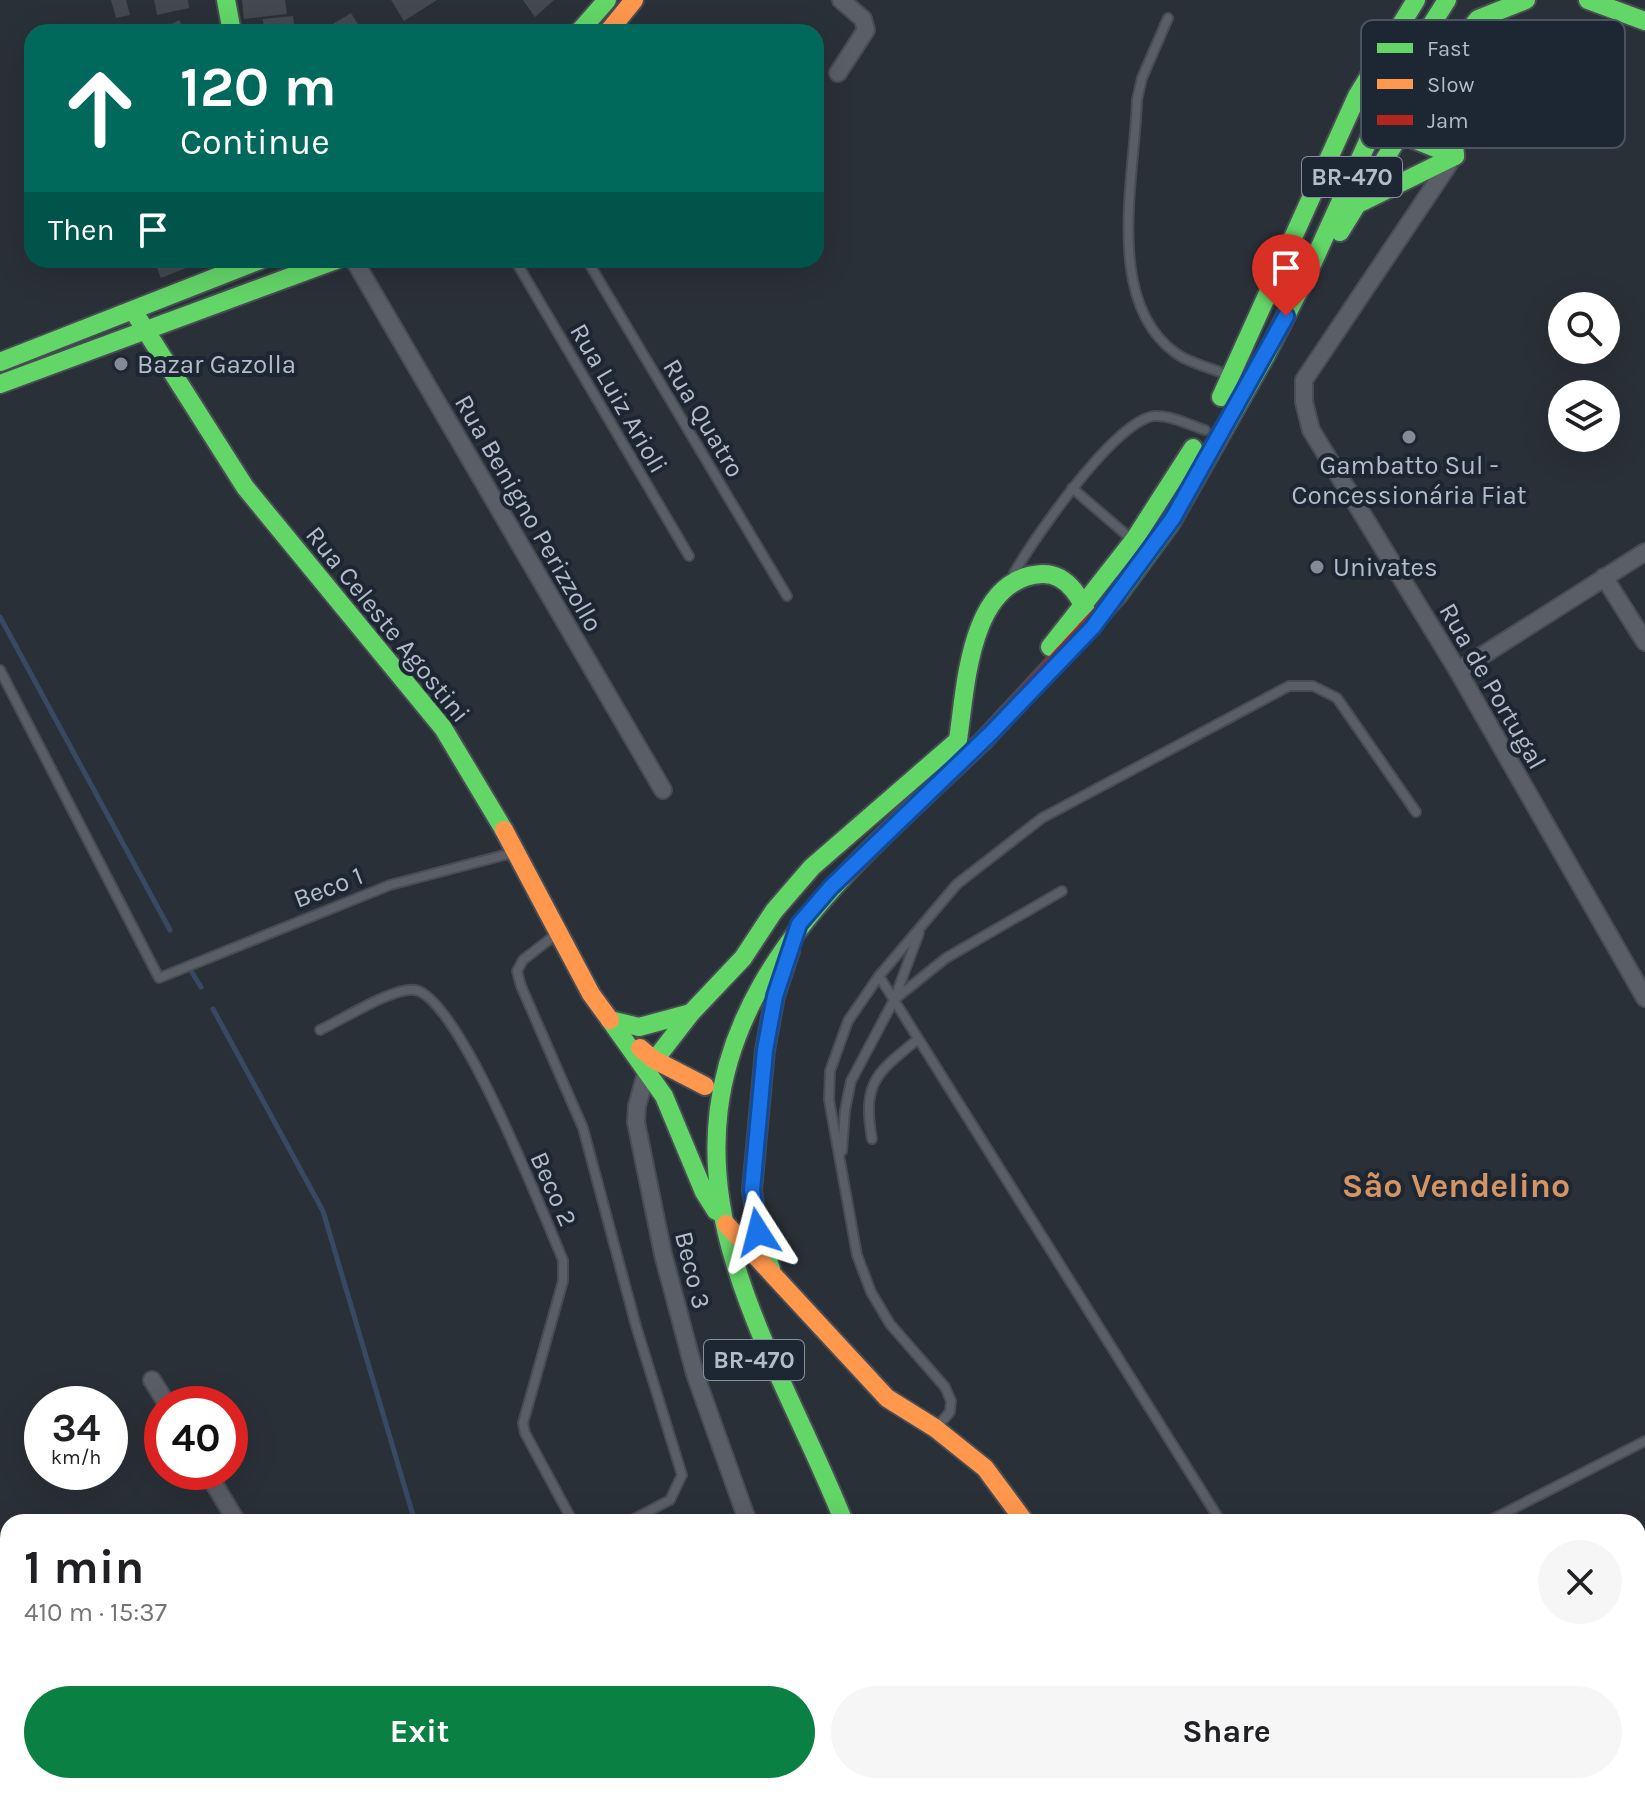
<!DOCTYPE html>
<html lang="en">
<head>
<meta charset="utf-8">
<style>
  :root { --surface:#fff; --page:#f6f6f6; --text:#202124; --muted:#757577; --accent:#0b8043 }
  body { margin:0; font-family:Karla,sans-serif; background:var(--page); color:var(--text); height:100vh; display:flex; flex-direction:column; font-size:30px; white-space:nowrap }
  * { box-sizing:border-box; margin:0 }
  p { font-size:26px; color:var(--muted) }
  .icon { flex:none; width:44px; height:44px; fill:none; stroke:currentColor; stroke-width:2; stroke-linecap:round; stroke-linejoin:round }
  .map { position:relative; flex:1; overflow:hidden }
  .sheet { position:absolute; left:0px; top:1514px; width:1646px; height:280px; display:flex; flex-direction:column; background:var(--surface); border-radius:24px 24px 0 0; box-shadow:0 8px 32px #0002 }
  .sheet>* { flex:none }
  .guide { position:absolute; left:24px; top:24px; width:800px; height:244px; border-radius:24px; box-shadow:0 8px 32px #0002; background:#00695c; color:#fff; overflow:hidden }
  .buttons { position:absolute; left:1548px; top:292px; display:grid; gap:16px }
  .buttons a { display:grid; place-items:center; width:72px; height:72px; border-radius:50%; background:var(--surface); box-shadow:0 8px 32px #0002; font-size:40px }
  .speed { position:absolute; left:24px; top:1386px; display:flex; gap:16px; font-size:40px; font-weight:700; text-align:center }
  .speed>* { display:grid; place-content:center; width:104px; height:104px; border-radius:50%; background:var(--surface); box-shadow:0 8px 32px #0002; line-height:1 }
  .speed small { font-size:20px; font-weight:400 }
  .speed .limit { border:12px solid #d22; background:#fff; color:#111 }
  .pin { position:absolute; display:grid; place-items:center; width:68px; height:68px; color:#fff; margin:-82px -34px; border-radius:50% 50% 50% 0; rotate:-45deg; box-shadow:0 0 8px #0007 }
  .pin .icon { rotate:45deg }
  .me { position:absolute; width:88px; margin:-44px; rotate:351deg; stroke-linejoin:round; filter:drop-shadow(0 0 6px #0008) }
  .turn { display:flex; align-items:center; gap:28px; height:168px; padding:0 24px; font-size:36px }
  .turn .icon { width:104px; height:104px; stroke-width:2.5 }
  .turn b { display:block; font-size:56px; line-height:68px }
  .then { display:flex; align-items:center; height:76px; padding:0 24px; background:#0003; gap:16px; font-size:30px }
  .round { display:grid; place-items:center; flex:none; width:84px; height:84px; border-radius:42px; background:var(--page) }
  .head { display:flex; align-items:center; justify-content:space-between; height:136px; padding:0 24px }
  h1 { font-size:48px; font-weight:700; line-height:60px }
  .cta { display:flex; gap:16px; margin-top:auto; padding:16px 24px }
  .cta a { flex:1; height:92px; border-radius:48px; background:var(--accent); color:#fff; font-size:32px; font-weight:700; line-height:92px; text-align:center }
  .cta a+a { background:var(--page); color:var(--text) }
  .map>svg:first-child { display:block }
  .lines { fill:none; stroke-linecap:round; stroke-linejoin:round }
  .stream { stroke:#384963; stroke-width:5 }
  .building { fill:#444950 }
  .lane-casing { stroke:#484c53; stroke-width:12 }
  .street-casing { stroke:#484c53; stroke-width:20 }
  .fast-casing { stroke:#484c53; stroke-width:22 }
  .slow-casing { stroke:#484c53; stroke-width:22 }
  .jam-casing { stroke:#484c53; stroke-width:22 }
  .lane { stroke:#5a5e66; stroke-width:8 }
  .street { stroke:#5a5e66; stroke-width:16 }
  .fast { stroke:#63d668; stroke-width:18 }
  .slow { stroke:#ff974d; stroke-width:18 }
  .jam { stroke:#b3261e; stroke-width:18 }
  .route-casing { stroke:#114b97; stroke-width:20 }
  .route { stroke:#1a73e8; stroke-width:14 }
  .poi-dot { fill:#848b96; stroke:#1d2633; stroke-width:3 }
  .labels { text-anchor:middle; stroke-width:8; stroke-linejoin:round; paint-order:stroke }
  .shield { fill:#1d2633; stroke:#878f9c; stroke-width:2 }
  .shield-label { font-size:24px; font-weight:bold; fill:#b4bcc9 }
  .poi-label { font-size:26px; fill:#b4bcc9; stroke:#1d2633; text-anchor:start }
  .street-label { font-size:26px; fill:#b4bcc9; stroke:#1d2633 }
  .district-label { font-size:34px; font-weight:bold; fill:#d59563; stroke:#1d2633 }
  .key { fill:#1d2633; stroke:#4a5360; stroke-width:2 }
  .key-label { font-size:22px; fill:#b4bcc9 }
</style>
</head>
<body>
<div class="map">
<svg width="1645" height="1794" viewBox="0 0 1645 1794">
  <rect width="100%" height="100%" fill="#2a3038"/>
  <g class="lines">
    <g class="stream">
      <polyline points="0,617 170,930"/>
      <polyline points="191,971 201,987"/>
      <polyline points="213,1009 323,1211 415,1522"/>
      <polyline points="483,1786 484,1794"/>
    </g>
  </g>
  <g class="building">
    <polygon points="111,0 126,0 130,15 116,18"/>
    <polygon points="154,0 188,0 189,8 157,15"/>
    <polygon points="242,0 285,0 287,14 244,19"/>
    <polygon points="391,0 437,0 404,21"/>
    <polygon points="523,0 554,0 535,17"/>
    <polygon points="351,13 363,32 320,32"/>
    <polygon points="293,16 295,32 264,32 263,19"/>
    <polygon points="179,20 186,32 156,32"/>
    <polygon points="487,24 494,32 476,32"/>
    <polygon points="154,260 206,260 161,278"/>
  </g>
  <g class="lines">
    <g class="lane-casing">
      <g id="lane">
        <path d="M1168,18L1142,78L1137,100C1135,176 1103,303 1177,354C1191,364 1212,368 1228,375"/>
        <polyline points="515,260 689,556"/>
        <polyline points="587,260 787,596"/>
        <polyline points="1072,488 1129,537"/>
        <path d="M1014,573C1033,540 1119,414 1157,416C1172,416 1190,425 1205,430"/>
        <polyline points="0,670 159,978 390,885 516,852"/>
        <polyline points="559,932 523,960 517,971 521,986 583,1128 636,1326 682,1475 670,1500 628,1522"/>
        <polyline points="879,976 1221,1522"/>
        <polyline points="895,999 946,958 1062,891"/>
        <path d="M320,1030C342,1020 393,987 415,990C459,997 543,1214 563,1260V1281L523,1423L525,1433L573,1522"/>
        <path d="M872,1139C862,1083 876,1073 917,1040"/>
        <polyline points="842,1151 845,1110 851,1081 894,1000 919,933"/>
        <polyline points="936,1428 950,1412 951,1401 945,1387 890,1324 871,1292 857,1255 829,1100 830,1071 848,1021 879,976 957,884 1042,818 1289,686 1313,686 1337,698 1416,812"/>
        <polyline points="1487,1522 1645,1441"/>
        <polyline points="1638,1584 1645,1582"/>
      </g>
    </g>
    <g class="street-casing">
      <g id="street">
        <polyline points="838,73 866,30 863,19 841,0"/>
        <polyline points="1449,164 1304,380 1304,402 1311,430 1458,671 1645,998"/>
        <polyline points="354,260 663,790"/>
        <polyline points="1604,577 1645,642"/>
        <polyline points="1458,671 1645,552"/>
        <polyline points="647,1070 637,1106 636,1122 663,1254 695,1374 748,1522"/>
        <polyline points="152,1380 167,1404"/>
        <polyline points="207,1472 237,1522"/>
        <polyline points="396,1786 401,1794"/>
        <polyline points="1104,1786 1112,1794"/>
        <polyline points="734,1794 737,1786"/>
      </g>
    </g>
    <g class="fast-casing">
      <g id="fast">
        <polyline points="226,0 232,32"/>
        <polyline points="1588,0 1645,21"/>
        <polyline points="579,32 607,0"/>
        <polyline points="1447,58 1455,156"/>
        <polyline points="1403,135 1455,156"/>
        <polyline points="1362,202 1455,156"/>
        <polyline points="1340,232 1447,58 1478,19 1526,0"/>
        <polyline points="134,312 245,487 443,728 504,830"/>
        <polyline points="0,362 260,260"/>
        <polyline points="0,384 336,260"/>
        <polyline points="1221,397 1357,96 1416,0"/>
        <polyline points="1118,595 1170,524 1266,355 1309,271 1394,84 1447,0"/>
        <polyline points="1050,647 1134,540 1193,448"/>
        <path d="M958,740C966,687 969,578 1042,574C1069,573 1082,601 1091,622"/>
        <polyline points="610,1020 664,1096 704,1192 716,1211"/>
        <polyline points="610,1020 639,1027 691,1013"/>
        <polyline points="647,1070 691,1013 743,958 774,911 812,867 956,742"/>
        <polyline points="771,1269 758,1232 752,1190 765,1050 775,996 790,951"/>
        <path d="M844,1522C809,1434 761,1350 734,1260C661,1019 829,888 984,740"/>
        <polyline points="828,1794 831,1786"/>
        <polyline points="859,1794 870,1786"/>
      </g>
    </g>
    <g class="slow-casing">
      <g id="slow">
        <polyline points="608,32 634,0"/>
        <polyline points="504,830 591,994 610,1020"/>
        <polyline points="640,1048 653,1059 705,1086"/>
        <polyline points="726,1224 887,1398 935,1428 985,1468 1025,1522"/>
        <polyline points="1638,1632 1645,1632"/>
      </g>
    </g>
    <g class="jam-casing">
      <polyline id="jam" points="984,740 1118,595"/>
    </g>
    <use href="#lane" class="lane"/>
    <use href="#street" class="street"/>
    <use href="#fast" class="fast"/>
    <use href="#slow" class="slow"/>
    <use href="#jam" class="jam"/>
  </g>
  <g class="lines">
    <g class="route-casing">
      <polyline id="route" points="758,1232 752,1190 765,1050 775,996 799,924 831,887 992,732 1093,627 1173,518 1286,316"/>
    </g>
    <use href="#route" class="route"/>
  </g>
  <g class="poi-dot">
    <circle cx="121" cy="364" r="8"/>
    <circle cx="1409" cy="437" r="8"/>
    <circle cx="1317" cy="567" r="8"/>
  </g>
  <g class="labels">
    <g class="shield">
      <rect x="1302" y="157" width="100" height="40" rx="6"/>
      <rect x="704" y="1340" width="100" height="40" rx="6"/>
    </g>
    <g class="shield-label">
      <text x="1352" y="185">BR-470</text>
      <text x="754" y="1368">BR-470</text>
    </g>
    <g class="poi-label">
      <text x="137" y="373">Bazar Gazolla</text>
      <text x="1409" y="474" text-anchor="middle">Gambatto Sul -<tspan x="1409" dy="30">Concessionária Fiat</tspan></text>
      <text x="1333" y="576">Univates</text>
    </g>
    <g class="street-label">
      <text transform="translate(619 398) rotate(60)" y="9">Rua Luiz Arioli</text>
      <text transform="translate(704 418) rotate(59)" y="9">Rua Quatro</text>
      <text transform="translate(529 513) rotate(60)" y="9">Rua Benigno Perizzollo</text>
      <text transform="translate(388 624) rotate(51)" y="9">Rua Celeste Agostini</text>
      <text transform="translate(1493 686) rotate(60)" y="9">Rua de Portugal</text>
      <text transform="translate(328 887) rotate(-21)" y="9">Beco 1</text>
      <text transform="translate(554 1189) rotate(66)" y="9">Beco 2</text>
      <text transform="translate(693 1270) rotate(76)" y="9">Beco 3</text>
    </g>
    <g class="district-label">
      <text x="1456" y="1197">São Vendelino</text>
    </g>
  </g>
  <rect x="1361" y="20" width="264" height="128" rx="12" class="key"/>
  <rect x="1377" y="43" width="36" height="10" fill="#63d668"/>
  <rect x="1377" y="79" width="36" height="10" fill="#ff974d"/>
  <rect x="1377" y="115" width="36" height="10" fill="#b3261e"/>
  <g class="key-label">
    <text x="1427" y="56">Fast</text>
    <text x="1427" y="92">Slow</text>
    <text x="1427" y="128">Jam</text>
  </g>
</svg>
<div class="buttons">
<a><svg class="icon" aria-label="search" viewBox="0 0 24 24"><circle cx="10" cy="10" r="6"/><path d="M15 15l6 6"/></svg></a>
<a><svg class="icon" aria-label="layers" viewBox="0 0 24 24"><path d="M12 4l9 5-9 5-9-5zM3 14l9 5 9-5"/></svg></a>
</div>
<div class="speed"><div>34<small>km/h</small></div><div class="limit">40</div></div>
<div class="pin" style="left:1286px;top:316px;background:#d93025"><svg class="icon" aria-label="arrive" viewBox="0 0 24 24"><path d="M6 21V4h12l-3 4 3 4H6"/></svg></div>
<svg class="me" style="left:758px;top:1232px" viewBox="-20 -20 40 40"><path d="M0-17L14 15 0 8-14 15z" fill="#1a73e8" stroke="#fff" stroke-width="4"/></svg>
<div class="guide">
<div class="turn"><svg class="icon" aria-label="ahead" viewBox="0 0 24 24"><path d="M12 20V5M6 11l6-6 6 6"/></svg><div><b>120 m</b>Continue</div></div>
<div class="then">Then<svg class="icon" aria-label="arrive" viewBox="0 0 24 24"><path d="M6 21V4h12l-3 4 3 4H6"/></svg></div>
</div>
<section class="sheet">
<div class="head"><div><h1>1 min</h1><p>410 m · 15:37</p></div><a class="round"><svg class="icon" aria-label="close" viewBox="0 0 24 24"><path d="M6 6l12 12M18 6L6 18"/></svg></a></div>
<div class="cta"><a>Exit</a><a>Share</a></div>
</section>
</div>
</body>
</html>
